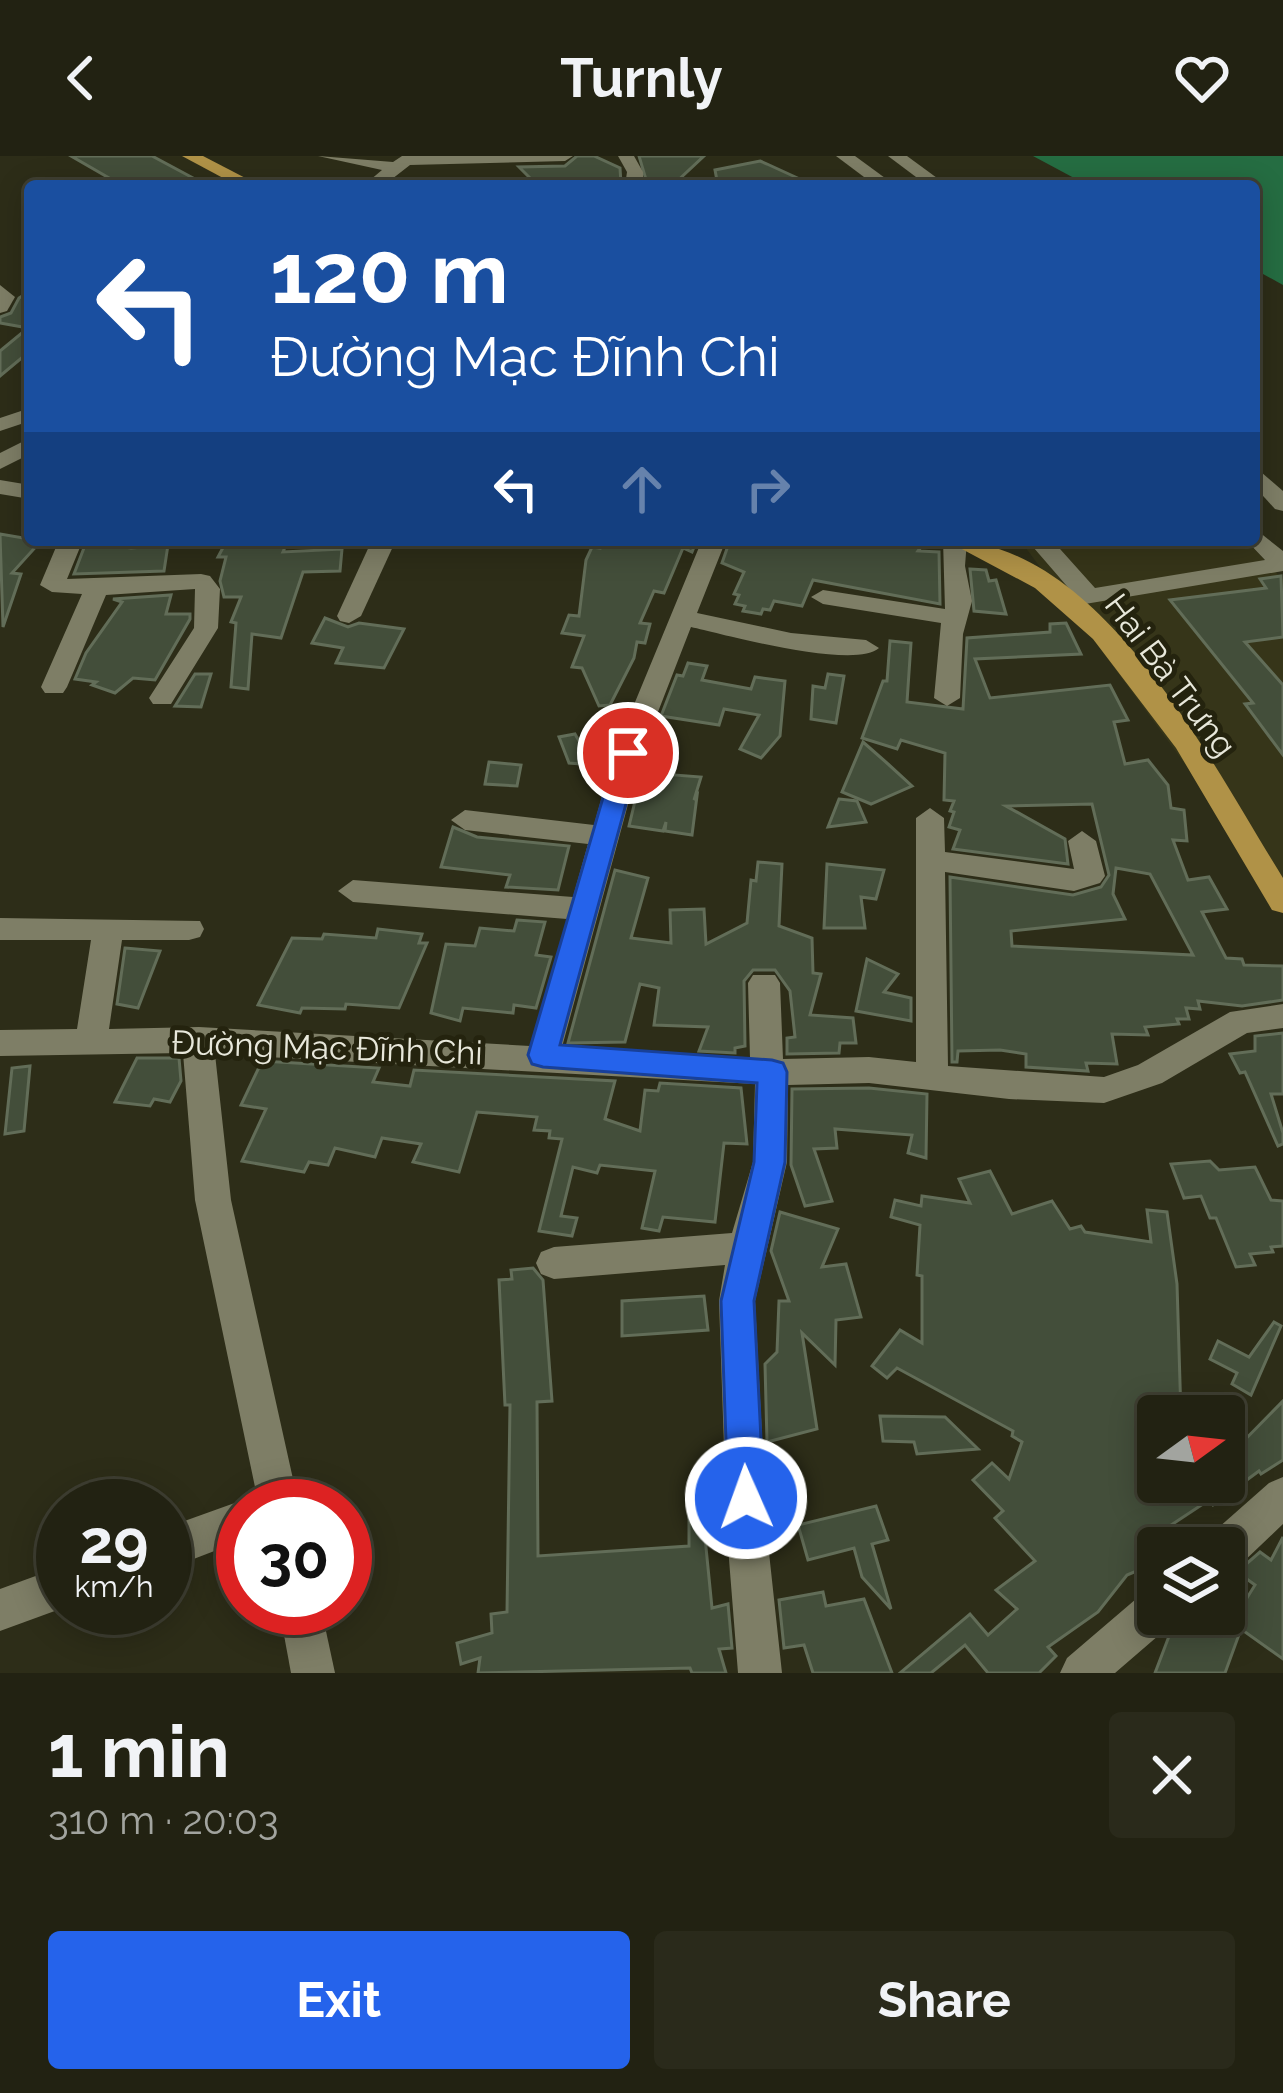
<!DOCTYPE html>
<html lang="en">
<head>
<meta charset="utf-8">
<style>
  :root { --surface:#222212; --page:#2a2a1b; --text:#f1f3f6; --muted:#a2a49f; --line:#3f3f32; --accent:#2563eb }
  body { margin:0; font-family:Raleway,sans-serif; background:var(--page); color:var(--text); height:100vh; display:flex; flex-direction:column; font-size:45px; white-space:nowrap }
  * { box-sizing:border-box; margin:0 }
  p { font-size:39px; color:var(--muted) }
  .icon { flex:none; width:66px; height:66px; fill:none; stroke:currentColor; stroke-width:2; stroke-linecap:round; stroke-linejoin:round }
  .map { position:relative; height:1517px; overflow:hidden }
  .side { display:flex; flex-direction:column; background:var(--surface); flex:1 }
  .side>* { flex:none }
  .top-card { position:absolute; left:24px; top:24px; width:1236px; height:366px; border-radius:12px; box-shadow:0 6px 30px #0003,0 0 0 3px var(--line); background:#1a4fa0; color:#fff; overflow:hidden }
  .needle { width:78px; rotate:75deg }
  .tools { position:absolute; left:1137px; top:1239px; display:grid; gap:24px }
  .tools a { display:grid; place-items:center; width:108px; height:108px; border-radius:12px; background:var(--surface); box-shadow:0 6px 30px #0003,0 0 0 3px var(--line); font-size:60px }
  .speed { position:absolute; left:36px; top:1323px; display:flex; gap:24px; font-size:60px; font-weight:700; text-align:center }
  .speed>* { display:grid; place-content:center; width:156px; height:156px; border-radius:50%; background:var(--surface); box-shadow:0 6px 30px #0003,0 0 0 3px var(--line); line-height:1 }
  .speed small { font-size:30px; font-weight:400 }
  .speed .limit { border:18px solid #d22; background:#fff; color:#111 }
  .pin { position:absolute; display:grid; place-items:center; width:102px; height:102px; color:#fff; margin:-51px; border:6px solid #fff; border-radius:50%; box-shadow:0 3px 12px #0007 }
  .me { position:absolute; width:132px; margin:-66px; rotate:358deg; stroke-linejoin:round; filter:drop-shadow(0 0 9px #0008) }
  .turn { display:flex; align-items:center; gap:42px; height:252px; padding:0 48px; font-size:54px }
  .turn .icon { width:156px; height:156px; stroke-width:2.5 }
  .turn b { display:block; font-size:84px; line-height:102px }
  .lanes { display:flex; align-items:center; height:114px; padding:0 48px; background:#0003; justify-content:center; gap:60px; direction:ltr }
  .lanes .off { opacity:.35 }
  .round { display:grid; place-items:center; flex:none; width:126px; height:126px; border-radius:12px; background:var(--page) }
  .head { display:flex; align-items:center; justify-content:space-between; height:204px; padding:0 48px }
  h1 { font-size:72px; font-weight:700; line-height:90px }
  .primary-button { display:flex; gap:24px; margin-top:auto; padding:24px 48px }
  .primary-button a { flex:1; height:138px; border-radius:12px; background:var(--accent); color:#fff; font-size:48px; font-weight:700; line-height:138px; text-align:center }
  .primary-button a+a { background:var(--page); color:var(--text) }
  header { display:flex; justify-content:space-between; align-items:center; height:156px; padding:0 48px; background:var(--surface); font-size:54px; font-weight:700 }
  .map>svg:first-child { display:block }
  .built { fill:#363519 }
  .water { fill:#256d42 }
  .building { fill:#434e3a; stroke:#626d58; stroke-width:3; fill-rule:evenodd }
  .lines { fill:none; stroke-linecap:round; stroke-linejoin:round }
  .minor { fill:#7e7e66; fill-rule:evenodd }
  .major { fill:#b09247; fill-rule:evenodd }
  .route { fill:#2563eb; stroke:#184099; stroke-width:3 }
  .labels { text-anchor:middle; stroke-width:10; stroke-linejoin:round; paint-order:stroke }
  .street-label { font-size:33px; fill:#e8e8db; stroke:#24230e }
</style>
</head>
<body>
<header><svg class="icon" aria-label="back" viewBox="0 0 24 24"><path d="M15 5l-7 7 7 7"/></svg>Turnly<svg class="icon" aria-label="heart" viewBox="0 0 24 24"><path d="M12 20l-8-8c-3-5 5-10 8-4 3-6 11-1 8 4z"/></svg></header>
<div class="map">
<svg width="1283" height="1517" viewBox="0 0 1283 1517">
  <rect width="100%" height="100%" fill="#2d2d18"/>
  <polygon class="built" points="1020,384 1246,384 1283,424 1283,741"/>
  <polygon class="water" points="1033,0 1283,0 1283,129 1254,113 1254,30 1089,30"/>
  <g class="building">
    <polygon points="71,0 152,0 208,30 123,30"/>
    <polygon points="577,0 594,0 620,12 621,28 538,30 519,11 565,10"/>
    <polygon points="639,0 704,0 674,28 647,27"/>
    <polygon points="760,5 767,8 815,30 718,30 715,14"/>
    <polygon points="30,135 30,195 0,220 0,195 28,172 0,167 0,161 11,157 19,142"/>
    <polygon points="0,378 41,385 12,417 21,418 3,471"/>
    <polygon points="87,384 112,384 111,389 131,392 168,389 164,415 74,418"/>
    <polygon points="227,384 288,384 283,396 342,393 340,415 303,416 281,482 252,478 248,533 231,531 236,467 231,466 241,441 224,441 220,425 226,401 218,401"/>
    <polygon points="601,384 697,384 692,396 683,392 664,437 654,435 640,467 650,468 645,487 637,486 634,502 610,549 599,550 582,512 572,511 584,480 562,477 569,459 579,460 586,404 592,391 600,392"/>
    <polygon points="730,384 926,384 918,395 939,396 940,448 813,424 802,450 774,445 770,454 763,453 761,458 743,455 745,450 735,448 739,439 734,438 744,416 722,407"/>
    <polygon points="970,413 986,414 989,425 996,424 1006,458 974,455"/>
    <polygon points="1281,420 1283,481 1245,486 1283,529 1283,599 1245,548 1253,547 1170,444 1266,432 1260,423"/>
    <polygon points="171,439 166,458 190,458 190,463 155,524 133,522 115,537 92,529 96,526 75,523 86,497 122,446 113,443"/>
    <polygon points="325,462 348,471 359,467 404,473 384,512 336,507 343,492 312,487"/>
    <path d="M1066,467L1081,498L975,503L990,542L1110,529L1128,564L1114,566L1125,608L1148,604L1168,629L1171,652L1184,654L1187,685L1173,684L1188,724L1209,721L1227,753L1202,756L1226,802L1242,803L1244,809L1283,810V844L1242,850L1198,845L1200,853L1186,852L1189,863H1177L1179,868L1145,871L1148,879L1112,878L1117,908L1086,907L1088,915L1026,911V898L1000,894L958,895L957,906H952L950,721L1073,739L1101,731L1109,719L1092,648L1006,650L1065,683L1068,708L953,693L960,674L949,671L954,656L950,655L954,645L944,644L945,597L901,584L897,593L862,582L883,525H887L890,485L911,487L907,546L963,553L967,482L1050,476V468ZM1116,712L1150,718L1193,799L1012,790L1011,775L1125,763L1113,738Z"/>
    <polygon points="688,507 707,510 702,524 751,533 755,521 785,525 780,580 761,602 740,593 759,559 724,553 719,569 661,560 677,519 683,520"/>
    <polygon points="195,518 211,518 201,551 175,550"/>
    <polygon points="828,518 844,520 836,567 811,563 813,530 825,532"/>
    <polygon points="575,578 579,585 592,582 596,593 593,609 569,607 559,581"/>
    <polygon points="863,586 888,608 912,630 871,648 842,636"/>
    <polygon points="646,600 677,603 674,619 701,621 694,644 697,640 692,679 665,675 666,666 663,675 629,670"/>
    <polygon points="489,606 521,609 517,630 485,628"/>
    <polygon points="839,643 857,645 866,666 828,671"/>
    <polygon points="453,671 477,681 569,690 558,734 506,731 510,719 441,711"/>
    <polygon points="758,706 782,708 779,770 812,782 813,817 821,818 810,859 853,862 856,887 840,887 839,897 787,898 787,882 795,881 790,835 775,814 753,814 744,825 745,890 735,892 735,897 699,895 708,871 654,869 659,832 640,828 625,886 568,887 615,714 648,722 631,782 671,787 670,754 704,753 706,788 747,767 751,724 756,725"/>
    <polygon points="827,708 884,714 876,743 861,741 865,772 824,772"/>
    <polygon points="517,764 545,766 536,799 551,801 536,852 514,849 513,857 463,852 460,865 431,857 446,788 475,790 480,772 514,775"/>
    <polygon points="378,773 422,778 419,787 427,787 399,852 346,848 345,853 302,852 300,857 258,849 292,782 322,783 324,778 376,782"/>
    <polygon points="125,792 160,795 138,852 117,848"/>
    <polygon points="867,803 898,818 884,836 911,842 911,865 856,855"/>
    <polygon points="1283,877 1283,938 1271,938 1283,977 1283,988 1278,990 1245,916 1240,917 1230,898 1255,895 1255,880"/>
    <polygon points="137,902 179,902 181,925 170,946 154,943 150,950 115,946"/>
    <polygon points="262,905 379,912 373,926 410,930 414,914 615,925 605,963 640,975 645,934 658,935 660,927 741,932 747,988 724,987 715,1066 663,1061 659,1075 642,1072 655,1015 600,1009 597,1017 573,1011 561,1060 577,1062 572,1080 539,1075 562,983 549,982 550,975 534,974 537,961 477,956 459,1016 413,1006 421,988 382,982 375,1001 335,992 328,1009 309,1006 304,1016 242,1005 266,953 241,949"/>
    <polygon points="30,910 24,975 5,978 12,912"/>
    <polygon points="869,932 927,938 926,1002 908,997 912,979 835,973 837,992 814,993 832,1045 805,1050 791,1009 792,933"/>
    <polygon points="1210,1005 1219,1014 1255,1011 1271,1044 1283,1045 1283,1090 1271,1091 1273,1096 1250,1098 1255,1109 1236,1111 1216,1062 1210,1062 1201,1040 1184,1042 1171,1008"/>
    <polygon points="990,1015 1012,1058 1052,1045 1070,1073 1081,1070 1085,1076 1151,1086 1147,1054 1167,1056 1177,1128 1181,1260 1158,1260 1158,1326 1224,1326 1224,1305 1283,1245 1283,1304 1261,1318 1259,1315 1213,1349 1209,1344 1150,1383 1158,1406 1127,1419 1098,1456 1048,1491 1056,1500 1039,1517 988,1517 965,1489 931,1517 900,1517 970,1458 988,1479 1017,1453 996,1434 1035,1405 995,1362 1003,1355 973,1324 992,1307 1009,1323 1022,1286 1012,1280 1013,1275 897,1212 887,1222 872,1210 900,1174 922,1187 922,1120 917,1119 920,1069 891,1061 895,1044 921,1050 922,1040 970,1047 959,1023"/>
    <polygon points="780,1056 838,1073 822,1111 846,1108 861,1161 836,1164 835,1209 802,1177 817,1273 767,1286 765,1208 777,1196 779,1145 789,1145 771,1095"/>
    <polygon points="533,1112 543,1124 552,1245 537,1246 538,1400 689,1390 689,1341 701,1341 712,1452 728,1448 732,1492 719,1493 726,1517 692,1517 690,1512 478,1517 480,1502 461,1508 457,1487 492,1477 491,1458 507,1456 510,1249 505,1249 499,1124 512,1123 511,1114"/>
    <polygon points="704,1140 708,1174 622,1180 622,1145"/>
    <polygon points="1274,1166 1281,1170 1251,1239 1232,1228 1237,1217 1210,1203 1218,1185 1249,1201"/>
    <polygon points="880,1260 945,1261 978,1293 917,1298 914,1286 883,1285"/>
    <polygon points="876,1350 888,1384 872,1388 891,1453 862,1421 854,1392 808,1404 798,1369"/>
    <polygon points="1283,1381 1283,1503 1241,1473 1225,1517 1155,1517 1171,1475 1177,1476 1184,1458 1224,1458 1224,1450 1237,1458 1255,1429 1237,1416 1260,1396 1271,1404"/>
    <polygon points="823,1436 826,1450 864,1443 892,1517 813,1517 804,1489 784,1492 779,1444"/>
  </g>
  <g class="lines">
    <g class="minor">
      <polygon points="318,0 393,6 402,0 573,0 565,5 410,9 383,30 363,30 382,14"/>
      <polygon points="618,0 634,0 643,16 643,30 625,30 627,16"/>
      <polygon points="836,0 855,0 896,30 876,30"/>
      <polygon points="888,0 907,0 948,30 928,30"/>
      <polygon points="0,129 15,141 7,155 0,157"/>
      <polygon points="30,252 30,265 0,275 0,262"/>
      <polygon points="30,282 30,298 0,313 0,297"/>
      <polygon points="1254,310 1283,335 1283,355 1275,353 1254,330"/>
      <polygon points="0,324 30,329 30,343 0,338"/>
      <polygon points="1254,372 1283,395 1283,415 1067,451 1055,444 1072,436 1027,384 1052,384 1095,432 1265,404 1246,384 1254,384"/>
      <polygon points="59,384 83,384 67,423 201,418 210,420 220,433 218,472 171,548 153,548 149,542 194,472 195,433 106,439 67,531 63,537 45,537 41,531 82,438 52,436 40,429"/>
      <polygon points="372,384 396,384 361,460 349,467 340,465 337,460"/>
      <path d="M702,384H726L697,457L791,477L866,484L879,492C855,514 726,479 691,471L642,597L562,891L750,902L748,827L753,819H775L780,827L783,903L869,901L916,906V662L930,652L944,662L945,696L1074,713L1068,685L1082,675L1096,685L1105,720L1100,727L1074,735L945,716L948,910L1104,921L1138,909L1230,856L1283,848V872L1247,877L1162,927L1104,947L1009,943L869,927L788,929L787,1006L755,1145L767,1378L782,1517H738L727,1378L719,1145L725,1109L554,1123L541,1118L536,1107L541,1096L554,1091L732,1077L753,1006L755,928L215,898L231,1044L299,1350H259L195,1044L183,897L0,900V874L77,873L91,784H0V762L200,765L204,773L200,781L189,784H122L109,873L199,871L530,890L567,763L353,746L338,735L353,724L573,741L588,688L465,674L451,664L465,654L594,669L614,597Z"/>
      <polygon points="943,384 967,384 965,410 972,445 963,478 960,542 947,550 934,542 941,467 823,448 811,441 823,434 945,453"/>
      <polygon points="1283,1321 1283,1368 1239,1410 1224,1416 1224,1392 1205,1392 1209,1380 1269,1327"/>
      <polygon points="243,1344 257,1350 243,1350 243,1384 165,1414 165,1372"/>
      <polygon points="63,1410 63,1452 0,1475 0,1433"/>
      <polygon points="1158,1431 1158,1458 1177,1458 1173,1467 1115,1517 1060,1517 1067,1502 1143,1437"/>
      <polygon points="279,1452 321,1452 335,1517 291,1517"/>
    </g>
    <g class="major">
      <polygon points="182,0 203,0 261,30 238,30"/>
      <path d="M945,384C1101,384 1211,607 1283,722V757L1272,754L1176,592L1093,483L1035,432Z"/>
    </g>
  </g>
  <polygon class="route" points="628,589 640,597 560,889 772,904 783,907 787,916 785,1006 754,1145 764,1342 759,1354 746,1360 733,1354 728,1342 721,1145 754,1006 757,927 543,911 532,908 528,899 616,597"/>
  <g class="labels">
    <g class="street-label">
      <text transform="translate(1171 519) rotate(53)" y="12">Hai Bà Trưng</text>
      <text transform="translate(327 891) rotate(2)" y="12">Đường Mạc Đĩnh Chi</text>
    </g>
  </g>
</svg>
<div class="tools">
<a><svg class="needle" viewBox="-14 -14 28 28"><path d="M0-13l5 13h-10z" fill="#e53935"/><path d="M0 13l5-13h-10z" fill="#a2a49f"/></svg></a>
<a><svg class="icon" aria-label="layers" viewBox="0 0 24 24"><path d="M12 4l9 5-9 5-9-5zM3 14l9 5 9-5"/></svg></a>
</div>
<div class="speed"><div>29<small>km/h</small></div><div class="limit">30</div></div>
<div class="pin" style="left:628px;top:597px;background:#d93025"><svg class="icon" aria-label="arrive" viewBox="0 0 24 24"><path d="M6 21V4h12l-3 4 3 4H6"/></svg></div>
<svg class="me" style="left:746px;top:1342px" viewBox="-20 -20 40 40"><circle r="17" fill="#2563eb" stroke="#fff" stroke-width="3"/><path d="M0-11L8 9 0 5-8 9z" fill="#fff"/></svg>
<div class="top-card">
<div class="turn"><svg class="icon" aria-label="left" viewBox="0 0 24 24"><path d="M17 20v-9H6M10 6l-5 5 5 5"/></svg><div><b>120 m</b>Đường Mạc Đĩnh Chi</div></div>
<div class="lanes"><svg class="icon" aria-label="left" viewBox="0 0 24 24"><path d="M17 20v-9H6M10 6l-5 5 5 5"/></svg><svg class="icon off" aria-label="ahead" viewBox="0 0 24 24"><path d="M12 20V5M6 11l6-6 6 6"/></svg><svg class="icon off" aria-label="right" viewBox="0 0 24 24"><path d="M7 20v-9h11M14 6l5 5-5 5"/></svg></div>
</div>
</div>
<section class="side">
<div class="head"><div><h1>1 min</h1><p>310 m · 20:03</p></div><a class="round"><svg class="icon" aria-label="close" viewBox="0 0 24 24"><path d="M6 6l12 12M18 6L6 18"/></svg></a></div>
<div class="primary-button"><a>Exit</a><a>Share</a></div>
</section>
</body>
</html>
